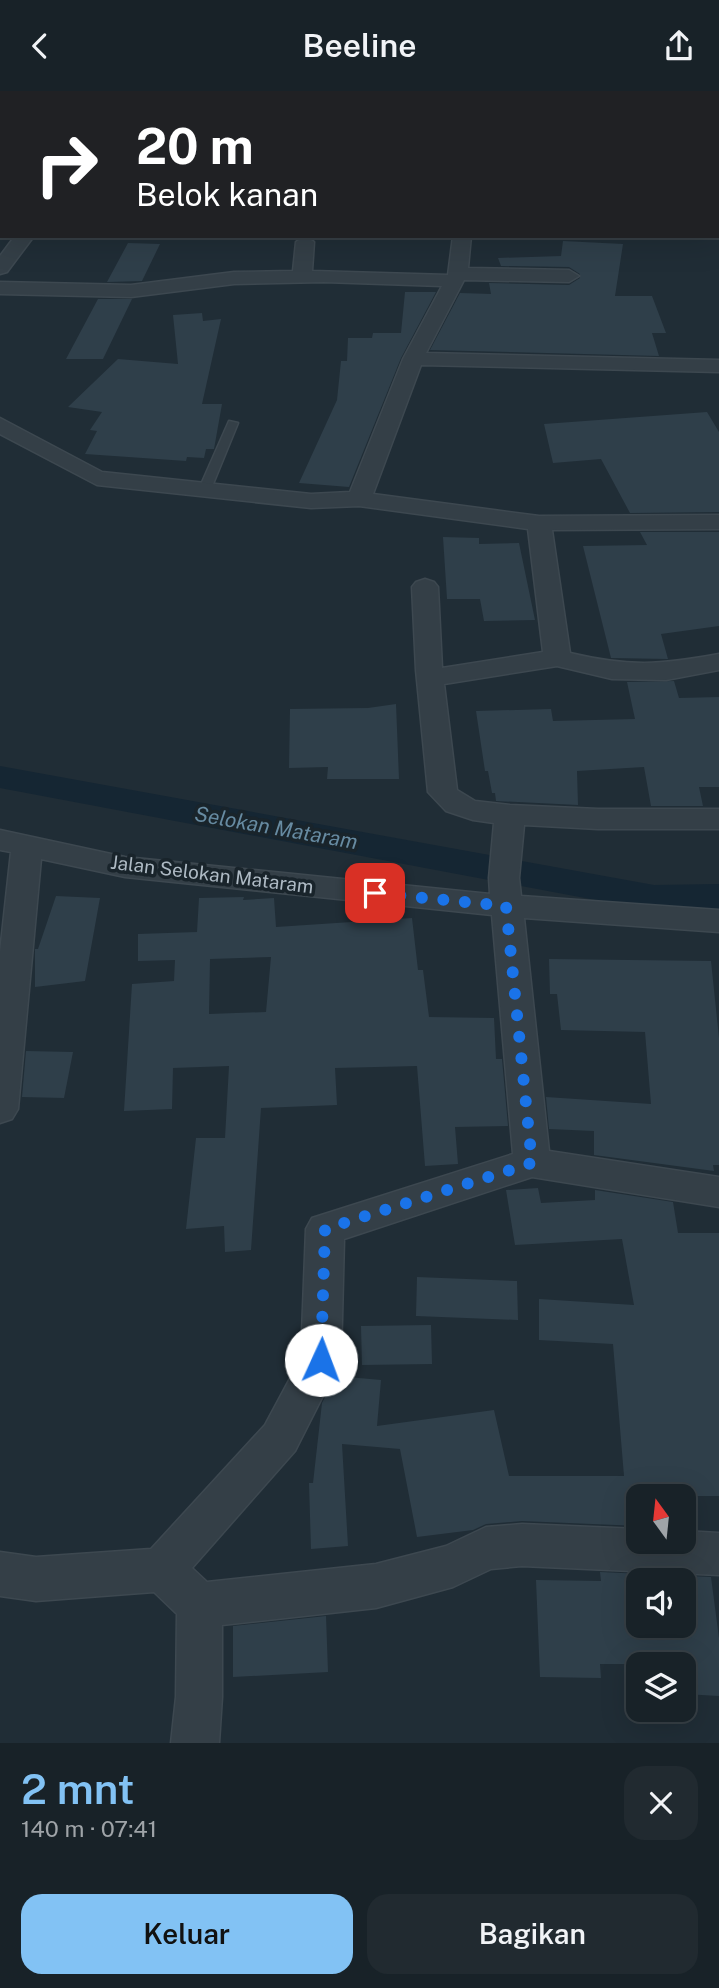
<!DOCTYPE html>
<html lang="id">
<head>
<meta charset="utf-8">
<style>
  :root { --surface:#182228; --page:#212a30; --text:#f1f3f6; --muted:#9fa4a8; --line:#363f45; --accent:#82c2f4 }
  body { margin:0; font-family:"Public Sans",sans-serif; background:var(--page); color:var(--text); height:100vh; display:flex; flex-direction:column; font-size:26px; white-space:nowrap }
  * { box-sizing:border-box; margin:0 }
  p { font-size:23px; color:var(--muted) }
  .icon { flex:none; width:38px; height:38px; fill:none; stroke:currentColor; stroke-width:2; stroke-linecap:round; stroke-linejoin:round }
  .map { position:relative; height:1652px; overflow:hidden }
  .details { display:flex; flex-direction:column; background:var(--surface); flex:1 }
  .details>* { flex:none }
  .guide { position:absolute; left:0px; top:0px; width:719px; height:147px; box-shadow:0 7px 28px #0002,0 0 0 2px var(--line); background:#202124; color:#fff; overflow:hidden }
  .needle { width:46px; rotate:345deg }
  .controls { position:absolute; left:626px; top:1393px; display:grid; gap:14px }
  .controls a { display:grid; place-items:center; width:70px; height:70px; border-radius:14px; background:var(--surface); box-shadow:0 7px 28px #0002,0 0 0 2px var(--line); font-size:35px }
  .pin { position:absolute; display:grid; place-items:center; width:60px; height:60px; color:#fff; margin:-30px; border-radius:14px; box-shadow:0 4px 10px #0006 }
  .me { position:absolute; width:77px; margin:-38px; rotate:2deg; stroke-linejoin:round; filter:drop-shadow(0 0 5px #0008) }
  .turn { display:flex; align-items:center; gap:24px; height:147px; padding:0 21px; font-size:32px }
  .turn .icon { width:91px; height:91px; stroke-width:2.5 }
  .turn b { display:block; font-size:49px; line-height:60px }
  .round { display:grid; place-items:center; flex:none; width:74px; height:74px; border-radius:21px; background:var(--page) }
  .summary { display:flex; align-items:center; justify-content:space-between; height:119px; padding:0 21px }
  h1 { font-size:42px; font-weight:600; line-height:52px; color:var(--accent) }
  .cta { display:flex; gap:14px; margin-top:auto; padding:14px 21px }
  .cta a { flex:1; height:80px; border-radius:21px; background:var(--accent); color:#111; font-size:28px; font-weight:600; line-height:80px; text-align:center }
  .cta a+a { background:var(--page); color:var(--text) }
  header { display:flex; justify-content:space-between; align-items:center; height:91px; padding:0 21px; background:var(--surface); font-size:32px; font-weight:600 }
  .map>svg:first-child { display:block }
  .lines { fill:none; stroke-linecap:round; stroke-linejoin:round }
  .canal { fill:#152633; fill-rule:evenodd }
  .building { fill:#2f3f4a; fill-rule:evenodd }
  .lane-casing { stroke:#3d4850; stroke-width:3 }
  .street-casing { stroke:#3d4850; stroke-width:3 }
  .lane { fill:#343f47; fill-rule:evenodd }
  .street { fill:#343f47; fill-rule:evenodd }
  .route { stroke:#1a73e8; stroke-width:12; stroke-dasharray:0 21.6 }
  .labels { text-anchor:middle; stroke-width:7; stroke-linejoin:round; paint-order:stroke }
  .street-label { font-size:19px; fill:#aebac4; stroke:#19242b }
  .water-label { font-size:21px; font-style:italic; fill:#678ba2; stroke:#19242b }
</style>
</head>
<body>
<header><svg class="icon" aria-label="back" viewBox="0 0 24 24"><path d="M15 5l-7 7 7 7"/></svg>Beeline<svg class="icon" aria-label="share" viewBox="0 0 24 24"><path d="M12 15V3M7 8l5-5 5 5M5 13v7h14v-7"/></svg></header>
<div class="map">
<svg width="719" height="1652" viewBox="0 0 719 1652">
  <rect width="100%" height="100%" fill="#202d36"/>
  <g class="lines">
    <polygon class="canal" points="0,675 654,794 719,793 719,819 654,820 0,697"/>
  </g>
  <g class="building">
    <polygon points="563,150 623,153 615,205 652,205 666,242 652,242 659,265 430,259 460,202 491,203 489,192 569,194 580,187 580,183 569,176 501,175 498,167 561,165"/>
    <polygon points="128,152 160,153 142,190 107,191"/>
    <polygon points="405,201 436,201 401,267 349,396 299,392 337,309 341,270 347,270 348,247 372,247 373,242 401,242"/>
    <polygon points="98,208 132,208 103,268 66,268"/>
    <polygon points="202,222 203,230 221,228 202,313 222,313 214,358 206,358 204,367 187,366 186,370 85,363 97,340 90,339 102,321 68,316 118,268 178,273 173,224"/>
    <polygon points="707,321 719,341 719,421 630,422 601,368 553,372 544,333"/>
    <polygon points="640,441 719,441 719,535 661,543 668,568 611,567 583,455 647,454"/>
    <polygon points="443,446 479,447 479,453 519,452 535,529 484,530 480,508 447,508"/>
    <polygon points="674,590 679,607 719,606 719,696 699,696 703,715 651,715 644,676 577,680 578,714 496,710 495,702 492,702 488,680 485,680 476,620 551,618 553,630 635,628 627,591"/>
    <polygon points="396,613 399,688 327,688 328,676 289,677 290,618 368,617"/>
    <polygon points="56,805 100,807 85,890 35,896 35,858 38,858"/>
    <path d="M244,806L243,809L274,807L276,836L412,827L418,879H423L429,926L494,927L496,968H502L508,1035L455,1036L458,1073L425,1075L417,975L335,977L337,1014L261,1017L251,1159L225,1161L224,1135L186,1138L196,1047H225L229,975L173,977L172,1018L124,1020L132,893L174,890L175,869L138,870V843L197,841L199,807ZM271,866L266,921L209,923L210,868Z"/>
    <polygon points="549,868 711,870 719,947 719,1074 713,1074 714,1080 594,1064 594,1040 549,1038 546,1006 651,1013 645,941 561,939 557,903 550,903"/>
    <polygon points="26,960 73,961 64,1007 22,1006"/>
    <polygon points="538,1097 541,1112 595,1109 595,1099 673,1111 678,1142 719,1142 719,1405 639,1405 639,1435 522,1430 486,1433 473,1439 417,1446 400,1358 342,1353 348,1455 311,1458 309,1392 313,1392 322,1312 336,1285 381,1289 377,1335 494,1319 509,1385 624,1385 613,1253 539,1249 539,1208 634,1214 622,1148 515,1154 506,1099"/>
    <polygon points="417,1186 517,1190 518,1229 416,1225"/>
    <polygon points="431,1234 432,1273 362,1274 361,1235"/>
    <path d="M600,1481L711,1486L719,1547V1605L684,1603V1573H600L601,1587L540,1586L536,1489L601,1490ZM639,1489H684V1535H639Z"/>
    <polygon points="326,1525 328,1581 233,1586 233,1535"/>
  </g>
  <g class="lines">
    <g class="lane-casing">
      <polygon id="lane" points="229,330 238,332 211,398 209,400 201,400 199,398"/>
    </g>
    <g class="street-casing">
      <g id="street">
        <polygon points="148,0 164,0 147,2"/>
        <polygon points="183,0 261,0 262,1 184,2"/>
        <polygon points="615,0 631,0 614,2"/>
        <polygon points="2,10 2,22 0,23 0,11"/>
        <rect x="718" y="28" width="1" height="10"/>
        <polygon points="15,145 34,145 7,181 0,183 0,165"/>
        <path d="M305,145L314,151L312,180L448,184L453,145H471L468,177L569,179L579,185L569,191L464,189L426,262L719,269V281L421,274L373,403L539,425L719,424V438L552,439L570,562C629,576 660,574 719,563V579L666,589L612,588L557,575L444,593L457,699L475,710L510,714L598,718H719V738H598L524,734L519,787L521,805L719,819V841L524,827L549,1060L719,1086V1116L532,1086L344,1148L341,1269L295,1360L192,1477L207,1491L376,1473L446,1455L486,1436L522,1433L639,1438V1451H684V1440L719,1442V1484L522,1475L491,1478L453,1496L376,1517L222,1534V1606L219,1652H171L176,1606L177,1523L154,1501L36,1510L0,1505V1461L36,1466L151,1458L265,1334L301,1267L306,1138L312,1127L513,1063L492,824L125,786L41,768L18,1018L12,1028L0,1032V861L11,761L0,759V739L125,766L490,803L489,787L494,732L473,729L446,720L428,701L416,579L412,496L416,491L425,488L434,491L438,496L442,577L543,561L528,438L359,415L311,417L97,394L0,343V327L102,381L311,403L350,401L403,268L442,195L324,191L234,193L131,206L0,203V191L131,194L234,181L293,180L296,151Z"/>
      </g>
    </g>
    <use href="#lane" class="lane"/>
    <use href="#street" class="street"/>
  </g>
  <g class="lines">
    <polyline class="route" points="321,1269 325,1138 532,1072 506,815 375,802"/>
  </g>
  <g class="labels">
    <g class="street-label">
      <text transform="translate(212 783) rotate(7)" y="7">Jalan Selokan Mataram</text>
    </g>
    <g class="water-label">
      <text transform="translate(276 737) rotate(10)" y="7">Selokan Mataram</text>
    </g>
  </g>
</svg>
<div class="controls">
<a><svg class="needle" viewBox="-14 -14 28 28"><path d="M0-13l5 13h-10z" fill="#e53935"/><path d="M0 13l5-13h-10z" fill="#9fa4a8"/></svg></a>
<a><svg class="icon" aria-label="sound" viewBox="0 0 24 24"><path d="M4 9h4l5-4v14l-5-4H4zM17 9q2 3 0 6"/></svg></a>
<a><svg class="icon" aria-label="layers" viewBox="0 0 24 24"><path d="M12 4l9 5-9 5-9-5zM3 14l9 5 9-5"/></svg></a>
</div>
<div class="pin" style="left:375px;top:802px;background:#d93025"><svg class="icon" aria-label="arrive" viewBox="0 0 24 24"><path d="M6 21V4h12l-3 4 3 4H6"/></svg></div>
<svg class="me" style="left:321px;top:1269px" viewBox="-20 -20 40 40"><circle r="19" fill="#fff"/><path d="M0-13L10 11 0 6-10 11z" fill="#1a73e8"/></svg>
<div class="guide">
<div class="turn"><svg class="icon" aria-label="right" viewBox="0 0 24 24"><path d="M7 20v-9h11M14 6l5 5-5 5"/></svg><div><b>20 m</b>Belok kanan</div></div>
</div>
</div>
<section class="details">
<div class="summary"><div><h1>2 mnt</h1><p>140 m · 07:41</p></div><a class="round"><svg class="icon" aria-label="close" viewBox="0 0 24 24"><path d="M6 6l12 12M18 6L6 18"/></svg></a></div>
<div class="cta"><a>Keluar</a><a>Bagikan</a></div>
</section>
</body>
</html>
